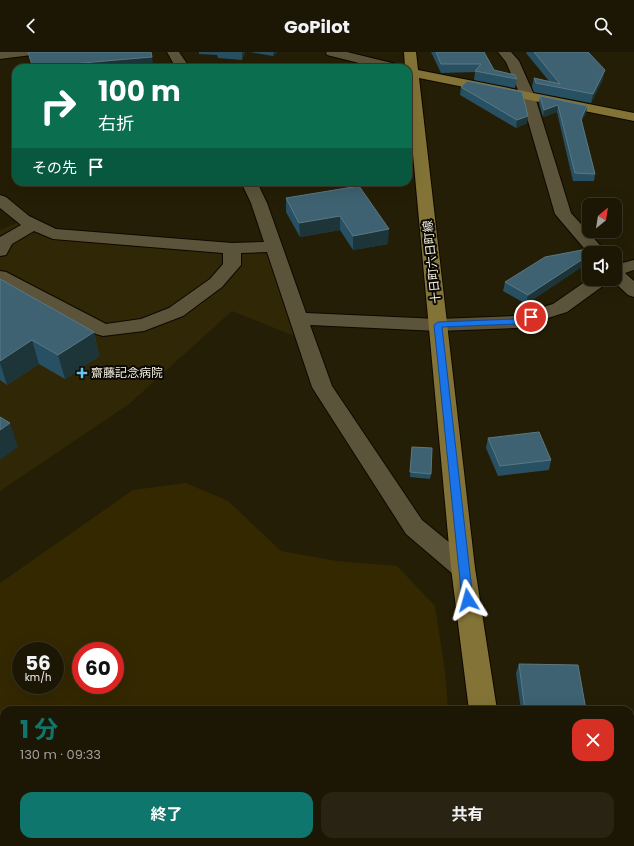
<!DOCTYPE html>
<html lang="ja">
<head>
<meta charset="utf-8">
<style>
  :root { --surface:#1c1604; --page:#292313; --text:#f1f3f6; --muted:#a09f9a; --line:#3a3526; --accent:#0f766e }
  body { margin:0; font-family:Poppins,"Noto Sans JP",sans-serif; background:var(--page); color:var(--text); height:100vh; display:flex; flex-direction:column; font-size:15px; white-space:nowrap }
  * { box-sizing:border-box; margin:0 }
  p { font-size:13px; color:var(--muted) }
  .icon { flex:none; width:22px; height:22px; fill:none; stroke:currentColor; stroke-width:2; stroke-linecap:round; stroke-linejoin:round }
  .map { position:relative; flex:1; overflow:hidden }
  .drawer { position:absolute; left:0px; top:654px; width:634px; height:140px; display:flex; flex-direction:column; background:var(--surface); border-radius:12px 12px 0 0; box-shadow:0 4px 16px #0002,0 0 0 1px var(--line) }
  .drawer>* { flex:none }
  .guide { position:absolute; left:12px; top:12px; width:400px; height:122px; border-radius:12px; box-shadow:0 4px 16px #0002,0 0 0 1px var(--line); background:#0b6e4f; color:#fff; overflow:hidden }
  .needle { width:26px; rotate:30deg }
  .controls { position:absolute; left:582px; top:146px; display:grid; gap:8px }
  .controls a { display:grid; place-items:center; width:40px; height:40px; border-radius:8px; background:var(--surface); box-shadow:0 4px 16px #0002,0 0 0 1px var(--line); font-size:20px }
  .speed { position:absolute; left:12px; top:590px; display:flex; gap:8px; font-size:20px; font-weight:700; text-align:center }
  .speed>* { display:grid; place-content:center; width:52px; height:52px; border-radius:50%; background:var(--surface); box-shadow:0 4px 16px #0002,0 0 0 1px var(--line); line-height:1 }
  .speed small { font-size:10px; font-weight:400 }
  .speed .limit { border:6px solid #d22; background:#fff; color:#111 }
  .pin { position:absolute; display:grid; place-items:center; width:34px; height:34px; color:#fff; margin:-17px; border:2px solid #fff; border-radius:50%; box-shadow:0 1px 4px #0007 }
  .me { position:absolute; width:44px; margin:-22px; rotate:352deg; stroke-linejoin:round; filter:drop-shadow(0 0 3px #0008) }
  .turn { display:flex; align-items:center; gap:14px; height:84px; padding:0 20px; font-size:18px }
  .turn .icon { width:52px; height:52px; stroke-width:2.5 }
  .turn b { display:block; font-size:28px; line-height:34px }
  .then { display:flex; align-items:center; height:38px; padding:0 20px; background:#0003; gap:8px; font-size:15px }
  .round { display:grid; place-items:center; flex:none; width:42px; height:42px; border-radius:12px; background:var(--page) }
  .head { display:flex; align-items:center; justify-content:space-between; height:68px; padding:0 20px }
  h1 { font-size:24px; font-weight:700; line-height:30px; color:var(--accent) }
  .button { display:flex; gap:8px; margin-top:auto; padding:8px 20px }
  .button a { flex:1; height:46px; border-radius:12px; background:var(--accent); color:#fff; font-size:16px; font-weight:700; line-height:46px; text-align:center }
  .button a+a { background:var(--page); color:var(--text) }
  header { display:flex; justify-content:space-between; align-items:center; height:52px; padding:0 20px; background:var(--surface); font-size:18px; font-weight:700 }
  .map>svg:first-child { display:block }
  .built { fill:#302706 }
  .green { fill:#332800; fill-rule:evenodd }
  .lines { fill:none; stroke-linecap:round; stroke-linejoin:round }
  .minor-casing { stroke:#0e0800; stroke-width:2 }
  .major-casing { stroke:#0e0800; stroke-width:2 }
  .minor { fill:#5b543a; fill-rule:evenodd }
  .major { fill:#837336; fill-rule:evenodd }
  .wall { fill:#285063 }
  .shaded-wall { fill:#1d3538 }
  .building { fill:#3e6271; stroke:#5b7883 }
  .route { fill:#1a73e8; stroke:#114b97 }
  .poi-dot { fill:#69c4f0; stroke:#0b0902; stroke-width:1.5 }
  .labels { text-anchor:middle; stroke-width:4; stroke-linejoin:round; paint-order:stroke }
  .street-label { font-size:12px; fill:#f7f3e4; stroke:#0b0902 }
  .poi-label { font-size:12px; fill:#f7f3e4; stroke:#0b0902; text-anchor:start }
</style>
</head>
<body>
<header><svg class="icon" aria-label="back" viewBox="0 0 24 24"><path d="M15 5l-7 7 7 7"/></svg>GoPilot<svg class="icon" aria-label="search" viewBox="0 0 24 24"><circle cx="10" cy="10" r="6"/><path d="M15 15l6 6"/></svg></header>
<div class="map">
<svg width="634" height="794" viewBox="0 0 634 794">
  <rect width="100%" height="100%" fill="#251e06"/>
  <polygon class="built" points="23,168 53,182 274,195 307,289 232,259 129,352 0,439 0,178"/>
  <path class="green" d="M186,431L228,449L281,499L337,509L397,514L435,554L445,619L448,658H4V790H459V794H0V531L133,438ZM21,599H55V633H21ZM81,599H115V633H81Z"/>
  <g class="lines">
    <g class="minor-casing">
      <g id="minor">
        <polygon points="0,0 33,0 32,3 0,7"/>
        <polygon points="167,0 179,0 190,16 176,16"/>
        <polygon points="326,0 347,0 400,13 402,16 379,16 327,3"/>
        <polygon points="498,0 511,0 519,9 535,45 571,161 607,201 589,202 555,162 521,45 506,10"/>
        <polygon points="241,130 257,130 267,151 306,261 438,267 515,264 553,252 589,227 610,227 607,231 567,260 516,276 438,279 310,273 332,334 422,468 472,509 475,516 472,523 463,526 454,523 406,482 315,340 312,335 267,200 241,201 241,213 222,235 183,264 144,279 103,284 96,282 0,231 0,219 6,220 106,272 141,267 169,256 210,227 223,212 223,201 53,187 34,179 12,192 6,203 0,204 0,185 21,173 0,156 0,143 6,145 29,164 56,177 232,191 264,190 251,151"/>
        <polygon points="634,208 634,218 625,221 634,229 634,245 628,243 611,227 615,227 615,213"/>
      </g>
    </g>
    <g class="major-casing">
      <g id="major">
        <polygon points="404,0 416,0 418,18 634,61 634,69 419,26 475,516 497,658 469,658 451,516 408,48 408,16 405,16"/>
        <polygon points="485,790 517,790 518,794 486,794"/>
      </g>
    </g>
    <use href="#minor" class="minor"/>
    <use href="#major" class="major"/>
  </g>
  <g class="wall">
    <polygon points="199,0 245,0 242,8 218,6 217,3 199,2"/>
    <polygon points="250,0 277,0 273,4"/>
    <polygon points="431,0 484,0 494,18 517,27 515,36 474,28 475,20 441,21"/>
    <polygon points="527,0 588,0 603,27 591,51 534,40 532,35 534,26 549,29 526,1"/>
    <polygon points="461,35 528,64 527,71 516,76 460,43"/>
    <polygon points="540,44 587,54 586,61 581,70 595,122 594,129 573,129 557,60 543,65 539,51"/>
    <polygon points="359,134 388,192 353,198 340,178 300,185 286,160 286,146"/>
    <polygon points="603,194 601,201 589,201 589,210 526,252 503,239 505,230"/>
    <polygon points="0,227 94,280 99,304 65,327 39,312 7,333 0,328"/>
    <polygon points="488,386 551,408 549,418 498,424 486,396"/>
    <polygon points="412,395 431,422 430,427 410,425"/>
    <polygon points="519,612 586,658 521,658 516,621"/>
  </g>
  <g class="shaded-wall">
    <polygon points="242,0 245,0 242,8"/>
    <polygon points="273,0 277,0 273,4"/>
    <polygon points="152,5 153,12 111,16 60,16 59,13"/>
    <polygon points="605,18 603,27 591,51 593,42"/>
    <polygon points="558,53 557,60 543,65 544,58"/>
    <polygon points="587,54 586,61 579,74 581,67"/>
    <polygon points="528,64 527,71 516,76 517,68"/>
    <polygon points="340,164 340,178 300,185 299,171"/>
    <polygon points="389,177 388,192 353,198 353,184"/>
    <polygon points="603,194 601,201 593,201"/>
    <polygon points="589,203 589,210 526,252 528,243"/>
    <polygon points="94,280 99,304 65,327 58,303"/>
    <polygon points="32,288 39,312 7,333 0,311 0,309"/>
    <polygon points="10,371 18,395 0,408 0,378"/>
  </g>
  <g class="building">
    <polygon points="28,0 151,0 152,5 59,13 61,16 33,16"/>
    <polygon points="436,0 484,0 494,18 515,23 517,27 475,19 481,12 441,12"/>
    <polygon points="534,0 588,0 605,18 593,42 536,31 534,26 560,32"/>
    <polygon points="371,12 388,16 371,16"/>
    <polygon points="467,29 522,40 528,64 517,68 461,35"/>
    <polygon points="540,44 587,54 581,67 595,122 575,121 558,53 544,58"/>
    <polygon points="359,134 389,177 353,184 340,164 299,171 286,146"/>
    <polygon points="603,194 593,201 589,201 589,203 528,243 505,230 545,205"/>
    <polygon points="0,227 94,280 58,303 32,288 0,309"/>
    <polygon points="0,365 10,371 0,378"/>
    <polygon points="539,380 551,408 500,414 488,386"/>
    <polygon points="412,395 432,396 431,422 410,420"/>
    <polygon points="519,612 578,613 586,658 525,658"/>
  </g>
  <polygon class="route" points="528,263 531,263 535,265 534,267 516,272 442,275 473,548 471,551 468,552 464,551 462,548 434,273 438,270 516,267"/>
  <path class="poi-dot" d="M80 315h4v4h4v4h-4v4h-4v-4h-4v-4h4z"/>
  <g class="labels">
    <g class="street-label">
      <text transform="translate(432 210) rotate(-96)" y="4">十日町六日町線</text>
    </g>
    <g class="poi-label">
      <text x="91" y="325">齋藤記念病院</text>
    </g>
  </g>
</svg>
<div class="controls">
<a><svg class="needle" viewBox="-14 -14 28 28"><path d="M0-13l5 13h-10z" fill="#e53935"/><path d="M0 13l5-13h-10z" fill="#a09f9a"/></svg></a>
<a><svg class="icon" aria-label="sound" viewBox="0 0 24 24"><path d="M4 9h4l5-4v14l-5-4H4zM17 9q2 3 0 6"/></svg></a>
</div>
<div class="speed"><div>56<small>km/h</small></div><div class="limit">60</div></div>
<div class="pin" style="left:531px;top:265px;background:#d93025"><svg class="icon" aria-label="arrive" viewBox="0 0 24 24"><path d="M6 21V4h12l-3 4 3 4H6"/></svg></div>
<svg class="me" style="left:468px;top:548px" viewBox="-20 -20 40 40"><path d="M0-17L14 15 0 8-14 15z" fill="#1a73e8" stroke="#fff" stroke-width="4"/></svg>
<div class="guide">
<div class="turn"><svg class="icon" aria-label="right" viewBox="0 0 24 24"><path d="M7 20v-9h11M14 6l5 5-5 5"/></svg><div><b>100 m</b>右折</div></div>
<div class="then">その先<svg class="icon" aria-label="arrive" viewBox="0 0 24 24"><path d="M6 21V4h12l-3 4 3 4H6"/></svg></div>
</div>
<section class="drawer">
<div class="head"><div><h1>1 分</h1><p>130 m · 09:33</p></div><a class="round" style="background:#d93025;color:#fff"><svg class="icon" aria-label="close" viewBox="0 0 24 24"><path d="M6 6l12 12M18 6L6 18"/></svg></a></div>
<div class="button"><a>終了</a><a>共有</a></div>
</section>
</div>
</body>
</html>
